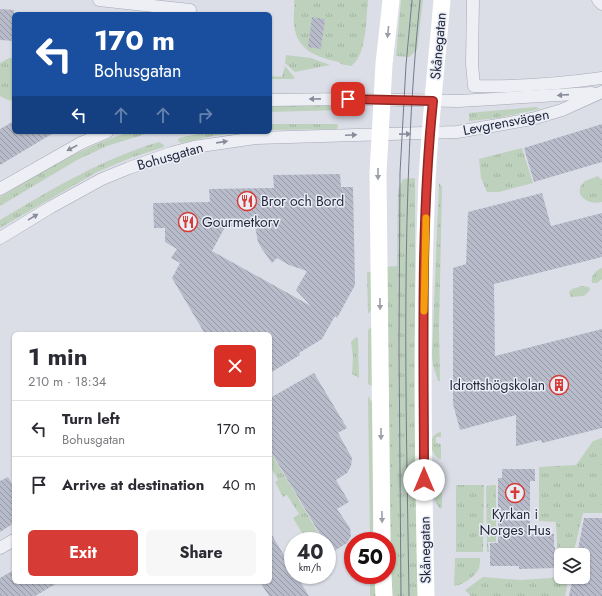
<!DOCTYPE html>
<html lang="en">
<head>
<meta charset="utf-8">
<style>
  :root { --surface:#fff; --page:#f7f7f7; --text:#2b2b33; --muted:#7c7c81; --line:#e1e1e2; --accent:#d63b36 }
  body { margin:0; font-family:Jost,sans-serif; background:var(--page); color:var(--text); height:100vh; display:flex; flex-direction:column; font-size:15px; white-space:nowrap }
  * { box-sizing:border-box; margin:0 }
  p { font-size:13px; color:var(--muted) }
  .icon { flex:none; width:22px; height:22px; fill:none; stroke:currentColor; stroke-width:2; stroke-linecap:round; stroke-linejoin:round }
  .map { position:relative; flex:1; overflow:hidden }
  .panel { position:absolute; left:12px; top:332px; width:260px; height:252px; display:flex; flex-direction:column; background:var(--surface); border-radius:6px; box-shadow:0 1px 3px #0004 }
  .panel>* { flex:none }
  .hud { position:absolute; left:12px; top:12px; width:260px; height:122px; border-radius:6px; box-shadow:0 1px 3px #0004; background:#1a4fa0; color:#fff; overflow:hidden }
  .tools { position:absolute; left:554px; top:548px; display:grid; gap:8px }
  .tools a { display:grid; place-items:center; width:36px; height:36px; border-radius:6px; background:var(--surface); box-shadow:0 1px 3px #0004; font-size:20px }
  .speed { position:absolute; left:284px; top:532px; display:flex; gap:8px; font-size:20px; font-weight:700; text-align:center }
  .speed>* { display:grid; place-content:center; width:52px; height:52px; border-radius:50%; background:var(--surface); box-shadow:0 1px 3px #0004; line-height:1 }
  .speed small { font-size:10px; font-weight:400 }
  .speed .limit { border:6px solid #d22; background:#fff; color:#111 }
  .pin { position:absolute; display:grid; place-items:center; width:34px; height:34px; color:#fff; margin:-17px; border-radius:8px; box-shadow:0 2px 6px #0006 }
  .me { position:absolute; width:44px; margin:-22px; rotate:0deg; stroke-linejoin:round; filter:drop-shadow(0 0 3px #0008) }
  .turn { display:flex; align-items:center; gap:14px; height:84px; padding:0 16px; font-size:18px }
  .turn .icon { width:52px; height:52px; stroke-width:2.5 }
  .turn b { display:block; font-size:28px; line-height:34px }
  .lanes { display:flex; align-items:center; height:38px; padding:0 16px; background:#0003; justify-content:center; gap:20px; direction:ltr }
  .lanes .off { opacity:.35 }
  .round { display:grid; place-items:center; flex:none; width:42px; height:42px; border-radius:6px; background:var(--page) }
  .headline { display:flex; align-items:center; justify-content:space-between; height:68px; padding:0 16px }
  h1 { font-size:24px; font-weight:700; line-height:30px }
  .action { display:flex; gap:8px; margin-top:auto; padding:8px 16px }
  .action a { flex:1; height:46px; border-radius:6px; background:var(--accent); color:#fff; font-size:16px; font-weight:700; line-height:46px; text-align:center }
  .action a+a { background:var(--page); color:var(--text) }
  ul { padding:0; list-style:none }
  li { display:flex; align-items:center; gap:12px; height:56px; padding:0 16px; border-top:1px solid var(--line) }
  li div { flex:1 }
  li b { display:block; font-size:15px }
  li em { font-style:normal }
  .map>svg:first-child { display:block }
  .grass { fill:url(#grass-tufts) }
  .building { fill:url(#building-back-hatch); fill-rule:evenodd }
  .lines { fill:none; stroke-linecap:round; stroke-linejoin:round }
  .street-casing { stroke:#a4a8b4; stroke-width:13 }
  .street { stroke:#eeeff5; stroke-width:12 }
  .secondary { stroke:#fff; stroke-width:17 }
  .tram { stroke:#747991; stroke-width:1 }
  .oneway { fill:#9c9fa8 }
  .oneway2 { fill:#898c9a }
  .route-casing { stroke:#8b2623; stroke-width:10 }
  .route { stroke:#d63b36; stroke-width:7 }
  .slow { stroke:#f59e0b; stroke-width:7 }
  .labels { text-anchor:middle; stroke-width:3; stroke-linejoin:round; paint-order:stroke }
  .street-label { font-size:14px; fill:#24293e; stroke:#eaedf5 }
  .poi-label { font-size:14px; fill:#24293e; stroke:#eaedf5; text-anchor:start }
</style>
</head>
<body>
<div class="map">
<svg width="602" height="596" viewBox="0 0 602 596">
  <defs>
    <pattern id="grass-tufts" width="24" height="20" patternUnits="userSpaceOnUse"><rect width="24" height="20" fill="#bdd1bc"/><path d="M3 7l-1-3M5 7V3M7 7l1-3M15 17l-1-3M17 17v-4M19 17l1-3" fill="none" stroke="#a2b3a3"/></pattern>
    <pattern id="building-back-hatch" width="6" height="6" patternUnits="userSpaceOnUse"><rect width="6" height="6" fill="#b8bcca"/><path d="M-1 5l2 2M0 0l6 6M5-1l2 2" fill="none" stroke="#9599a5"/></pattern>
  </defs>
  <rect width="100%" height="100%" fill="#dbdee7"/>
  <g class="grass">
    <path d="M294,0H368C366,17 367,56 351,66L341,64L339,62C317,57 297,51 294,25C293,16 295,10 294,0Z"/>
    <polygon points="401,0 423,0 417,50 409,57 396,56"/>
    <polygon points="286,55 311,58 330,65 295,72 285,63"/>
    <polygon points="9,58 14,58 14,101 8,100 0,96 0,63"/>
    <polygon points="285,66 295,78 292,79 270,79 270,76 282,77"/>
    <polygon points="320,105 337,106 338,110 270,112 270,106"/>
    <polygon points="536,107 540,109 498,118 469,121 469,113"/>
    <polygon points="270,124 336,124 338,125 337,129 270,130"/>
    <path d="M131,132H152L107,146L77,160L0,206V197C42,173 83,145 131,132Z"/>
    <polygon points="207,132 242,132 213,136 181,143 178,141 179,138"/>
    <path d="M159,142L164,145V147L133,157L97,172L0,228V220C51,190 101,159 159,142Z"/>
    <polygon points="522,148 533,183 499,192 487,192 481,178 479,159"/>
    <path d="M598,176L602,180V202C587,206 571,193 585,181C589,179 594,178 598,176Z"/>
    <polygon points="415,178 415,315 418,596 391,596 387,267 397,266 398,190 403,179"/>
    <polygon points="439,183 442,187 439,329 440,381 438,381 433,365 432,355"/>
    <path d="M602,268V279L597,283H592C590,276 596,270 602,268Z"/>
    <polygon points="367,272 372,272 372,309 369,313 368,313"/>
    <polygon points="582,286 589,287 590,290 584,296 571,297 569,292 572,289"/>
    <polygon points="371,327 373,328 372,386 368,384 368,330"/>
    <polygon points="356,337 358,338 359,378 352,374 353,356 351,342"/>
    <polygon points="368,396 373,404 373,541 370,541"/>
    <path d="M441,432V437H436V443L441,444V459H440C429,454 427,434 441,432Z"/>
    <polygon points="602,438 602,513 583,513 573,555 561,555 561,577 569,577 565,596 471,596 465,590 483,577 521,580 551,578 557,575 558,564 556,522 539,521 539,467 576,465 593,441"/>
    <polygon points="270,451 323,541 307,541 293,518 299,514 287,495 283,497 275,482 278,480 270,466"/>
    <path d="M442,472V507L440,509C432,499 428,479 442,472Z"/>
    <polygon points="456,485 484,485 483,552 456,552"/>
    <polygon points="492,485 496,485 496,542 488,542 489,552 487,552 486,489 487,486"/>
    <path d="M455,558H480C480,561 480,565 479,568C476,576 463,585 454,586Z"/>
    <polygon points="370,575 375,575 376,596 370,596"/>
  </g>
  <g class="building">
    <polygon points="0,9 14,10 14,41 0,40"/>
    <polygon points="312,17 325,19 321,49 308,47"/>
    <polygon points="14,121 14,132 55,132 0,165 0,129"/>
    <polygon points="602,124 602,162 534,182 524,148"/>
    <path d="M340,174L341,187H353L355,285L337,318L335,316L322,339L299,353L300,355L270,373V334H205L172,278L180,263L171,258L177,249L165,242V228H154L153,203L210,202L209,189L274,188L273,175ZM255,226L258,242L262,249L272,263L277,258L289,265L307,271L296,290L311,306L212,251L225,227Z"/>
    <polygon points="542,193 551,226 602,213 602,257 494,284 495,356 602,329 602,428 542,443 541,440 516,446 516,415 460,430 453,404 453,268 466,264 468,212"/>
    <polygon points="314,373 347,428 338,433 352,458 351,466 347,473 336,480 349,502 337,509 350,528 351,536 347,543 331,553 327,546 327,541 324,541 270,450 270,398"/>
    <polygon points="502,469 535,469 535,481 530,481 530,534 554,534 554,547 555,547 555,568 519,569 519,566 490,566 490,543 498,543 498,478 502,478"/>
    <polygon points="8,477 14,487 14,523 0,532 0,481"/>
    <polygon points="584,518 602,518 602,596 569,596 573,577 583,577 583,555 577,555"/>
    <polygon points="270,532 293,570 293,575 296,575 309,596 269,596 260,582 270,582"/>
    <polygon points="14,570 14,582 59,582 35,596 0,596 0,578"/>
  </g>
  <g class="lines">
    <g class="street-casing">
      <g id="street">
        <polyline points="99,0 190,10 189,14"/>
        <path d="M473,0L472,64L474,86C518,87 559,84 602,78"/>
        <polyline points="598,0 602,4"/>
        <polyline points="270,100 348,99 459,101 592,93"/>
        <polyline points="0,189 81,143 107,132"/>
        <polyline points="0,238 51,207 102,179 129,168 171,153 194,147 256,138 457,132 532,119 562,110 602,92"/>
        <polyline points="0,548 14,540"/>
      </g>
    </g>
    <use href="#street" class="street"/>
    <g class="secondary">
      <polyline points="382,541 378,173 384,64 391,0"/>
      <polyline points="383,575 384,596"/>
      <path d="M426,596C423,458 421,319 427,181C430,121 437,60 442,0"/>
    </g>
    <g class="tram">
      <polyline points="401,596 399,345 400,173 406,65 412,0"/>
      <path d="M409,596C406,398 400,198 420,0"/>
    </g>
  </g>
  <defs><path id="oneway-solid" d="M-6-.8H1V-3.2L6.5 0L1 3.2V.8H-6Z"/></defs>
  <g class="oneway">
    <use href="#oneway-solid" transform="translate(388 32) rotate(96)"/>
    <use href="#oneway-solid" transform="translate(378 174) rotate(90)"/>
    <use href="#oneway-solid" transform="translate(380 304) rotate(89)"/>
    <use href="#oneway-solid" transform="translate(381 434) rotate(90)"/>
    <use href="#oneway-solid" transform="translate(382 517) rotate(89)"/>
  </g>
  <g class="oneway2">
    <use href="#oneway-solid" transform="translate(563 95) rotate(176)"/>
    <use href="#oneway-solid" transform="translate(315 99) rotate(179)"/>
    <use href="#oneway-solid" transform="translate(405 134) rotate(-1)"/>
    <use href="#oneway-solid" transform="translate(351 135) rotate(-2)"/>
    <use href="#oneway-solid" transform="translate(222 142) rotate(-8)"/>
    <use href="#oneway-solid" transform="translate(72 148) rotate(152)"/>
    <use href="#oneway-solid" transform="translate(33 217) rotate(-31)"/>
  </g>
  <g class="lines">
    <g class="route-casing">
      <path id="route" d="M348,99L433,101C420,227 424,354 424,480"/>
    </g>
    <use href="#route" class="route"/>
    <polyline class="slow" points="424,311 426,218"/>
  </g>
  <defs>
    <g id="restaurant-ring" transform="scale(1)"><circle r="9.5" fill="#eaedf5" stroke="#d63b36" stroke-width="1.5"/><path d="M-5-6h1v4h1v-4h1v4h1v-4h1v5L-1.5 .5V6h-2V.5L-5-1ZM5-6V6H3V1.5H1.5Q1.5-4 5-6Z" fill="#d63b36"/></g>
    <g id="building-ring" transform="scale(1)"><circle r="9.5" fill="#eaedf5" stroke="#d63b36" stroke-width="1.5"/><path d="M-4-6H4V6H1V3H-1V6H-4ZM-2.5-4.3h1.7v1.8h-1.7ZM.8-4.3h1.7v1.8H.8ZM-2.5-1h1.7V.8h-1.7ZM.8-1h1.7V.8H.8Z" fill="#d63b36"/></g>
    <g id="church-ring" transform="scale(1)"><circle r="9.5" fill="#eaedf5" stroke="#d63b36" stroke-width="1.5"/><path d="M-1.2-6h2.4v3.5h3.3v2.4h-3.3V6h-2.4V-.1h-3.3v-2.4h3.3Z" fill="#d63b36"/></g>
  </defs>
  <g fill-rule="evenodd">
    <use href="#restaurant-ring" x="247" y="201"/>
    <use href="#restaurant-ring" x="188" y="222"/>
    <use href="#building-ring" x="559" y="385"/>
    <use href="#church-ring" x="515" y="493"/>
  </g>
  <g class="labels">
    <g class="street-label">
      <text transform="translate(438 46) rotate(-85)" y="5">Skånegatan</text>
      <text transform="translate(506 122) rotate(-11)" y="5">Levgrensvägen</text>
      <text transform="translate(170 156) rotate(-16)" y="5">Bohusgatan</text>
      <text transform="translate(425 550) rotate(-91)" y="5">Skånegatan</text>
    </g>
    <g class="poi-label">
      <text x="261" y="206">Bror och Bord</text>
      <text x="202" y="227">Gourmetkorv</text>
      <text x="545" y="390" text-anchor="end">Idrottshögskolan</text>
      <text x="515" y="519" text-anchor="middle">Kyrkan i<tspan x="515" dy="16">Norges Hus</tspan></text>
    </g>
  </g>
</svg>
<div class="tools">
<a><svg class="icon" aria-label="layers" viewBox="0 0 24 24"><path d="M12 4l9 5-9 5-9-5zM3 14l9 5 9-5"/></svg></a>
</div>
<div class="speed"><div>40<small>km/h</small></div><div class="limit">50</div></div>
<div class="pin" style="left:348px;top:99px;background:#d93025"><svg class="icon" aria-label="arrive" viewBox="0 0 24 24"><path d="M6 21V4h12l-3 4 3 4H6"/></svg></div>
<svg class="me" style="left:424px;top:480px" viewBox="-20 -20 40 40"><circle r="19" fill="#fff"/><path d="M0-13L10 11 0 6-10 11z" fill="#d63b36"/></svg>
<div class="hud">
<div class="turn"><svg class="icon" aria-label="left" viewBox="0 0 24 24"><path d="M17 20v-9H6M10 6l-5 5 5 5"/></svg><div><b>170 m</b>Bohusgatan</div></div>
<div class="lanes"><svg class="icon" aria-label="left" viewBox="0 0 24 24"><path d="M17 20v-9H6M10 6l-5 5 5 5"/></svg><svg class="icon off" aria-label="ahead" viewBox="0 0 24 24"><path d="M12 20V5M6 11l6-6 6 6"/></svg><svg class="icon off" aria-label="ahead" viewBox="0 0 24 24"><path d="M12 20V5M6 11l6-6 6 6"/></svg><svg class="icon off" aria-label="right" viewBox="0 0 24 24"><path d="M7 20v-9h11M14 6l5 5-5 5"/></svg></div>
</div>
<section class="panel">
<div class="headline"><div><h1>1 min</h1><p>210 m · 18:34</p></div><a class="round" style="background:#d93025;color:#fff"><svg class="icon" aria-label="close" viewBox="0 0 24 24"><path d="M6 6l12 12M18 6L6 18"/></svg></a></div>
<ul>
<li><svg class="icon" aria-label="left" viewBox="0 0 24 24"><path d="M17 20v-9H6M10 6l-5 5 5 5"/></svg><div><b>Turn left</b><p>Bohusgatan</p></div><em>170 m</em></li>
<li><svg class="icon" aria-label="arrive" viewBox="0 0 24 24"><path d="M6 21V4h12l-3 4 3 4H6"/></svg><div><b>Arrive at destination</b></div><em>40 m</em></li>
</ul>
<div class="action"><a>Exit</a><a>Share</a></div>
</section>
</div>
</body>
</html>
